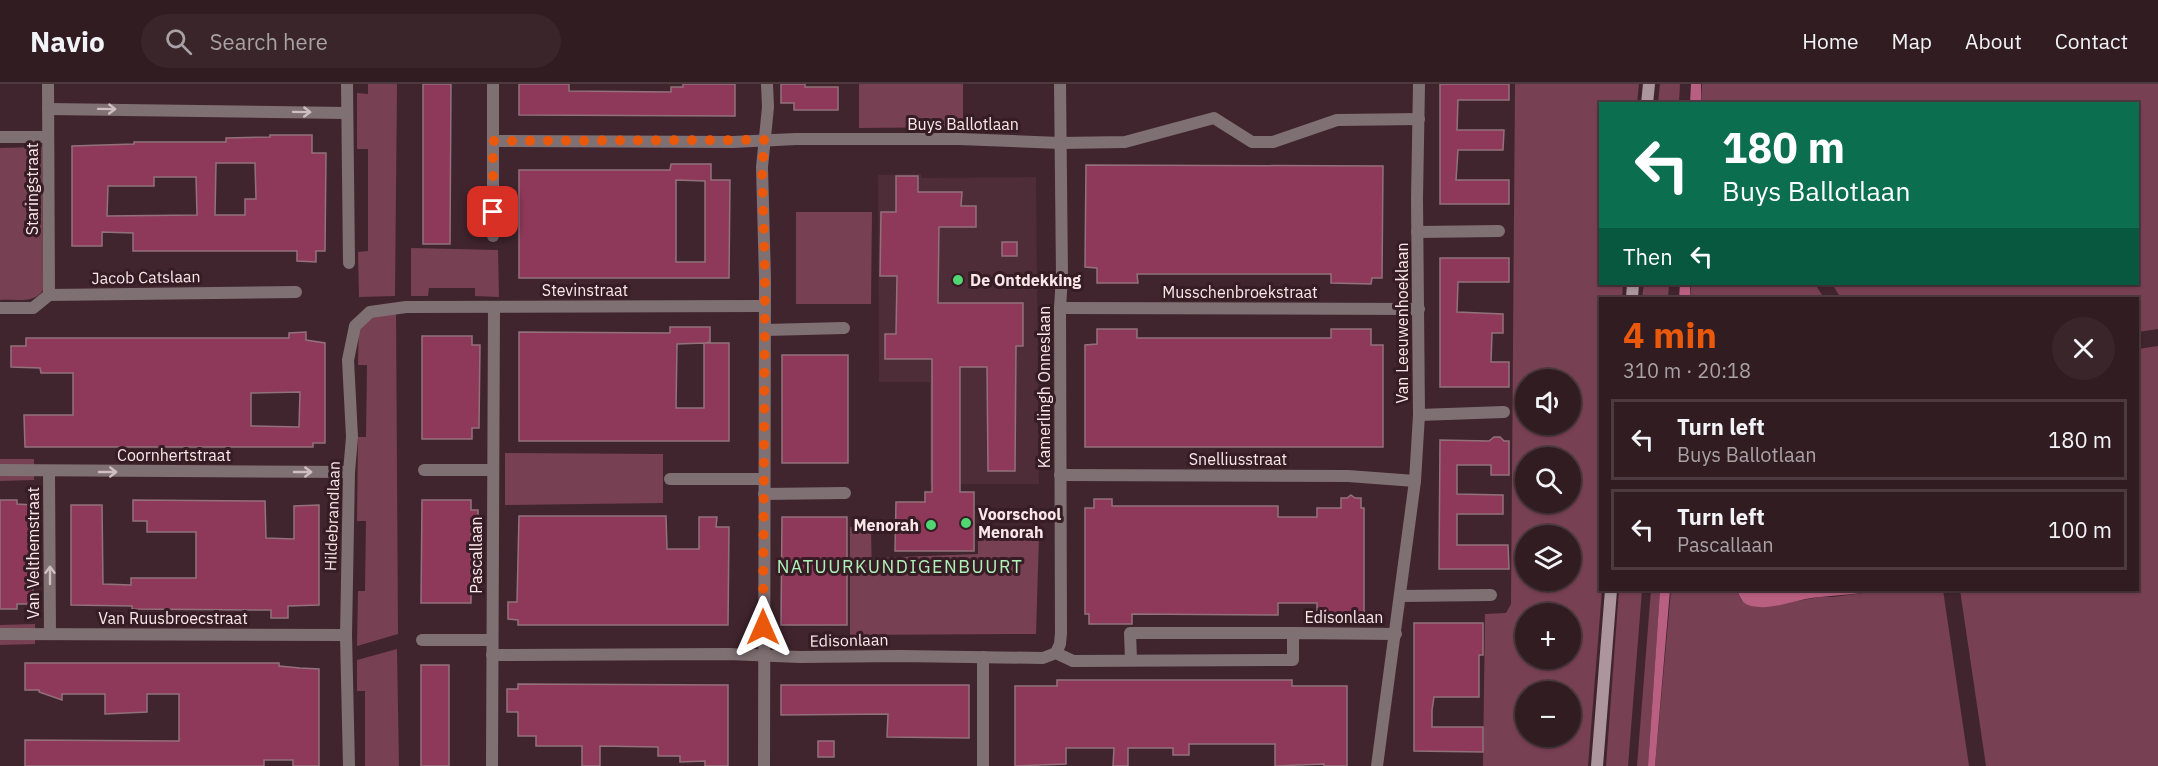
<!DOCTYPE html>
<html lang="en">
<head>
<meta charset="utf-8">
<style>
  :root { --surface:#311c22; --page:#39252a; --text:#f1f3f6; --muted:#a8a1a5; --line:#4c3a40; --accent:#ea580c }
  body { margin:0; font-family:"IBM Plex Sans",sans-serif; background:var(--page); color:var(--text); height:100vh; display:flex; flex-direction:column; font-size:22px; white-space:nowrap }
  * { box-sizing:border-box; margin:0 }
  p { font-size:20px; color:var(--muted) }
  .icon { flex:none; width:33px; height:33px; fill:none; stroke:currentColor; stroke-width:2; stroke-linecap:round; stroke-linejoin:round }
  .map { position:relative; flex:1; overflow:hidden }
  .details { position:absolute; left:1599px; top:213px; width:540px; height:294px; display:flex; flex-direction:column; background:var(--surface); border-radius:0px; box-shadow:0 2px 4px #0004,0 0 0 2px var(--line) }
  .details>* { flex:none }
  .top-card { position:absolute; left:1599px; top:18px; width:540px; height:183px; border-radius:0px; box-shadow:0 2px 4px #0004,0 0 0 2px var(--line); background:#0b6e4f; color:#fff; overflow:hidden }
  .fabs { position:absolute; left:1515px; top:285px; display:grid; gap:12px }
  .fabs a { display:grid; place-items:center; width:66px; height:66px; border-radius:50%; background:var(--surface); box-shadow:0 2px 4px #0004,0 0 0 2px var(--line); font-size:30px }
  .pin { position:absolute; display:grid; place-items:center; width:51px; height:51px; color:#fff; margin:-26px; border-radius:12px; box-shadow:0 3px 9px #0006 }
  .me { position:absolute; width:66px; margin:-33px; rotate:0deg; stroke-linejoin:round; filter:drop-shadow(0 0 4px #0008) }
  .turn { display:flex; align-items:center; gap:21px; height:126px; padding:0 24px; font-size:27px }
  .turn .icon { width:78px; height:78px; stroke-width:2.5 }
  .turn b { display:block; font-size:42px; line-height:51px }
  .then { display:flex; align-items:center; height:57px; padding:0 24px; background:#0003; gap:12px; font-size:22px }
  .round { display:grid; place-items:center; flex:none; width:63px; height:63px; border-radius:32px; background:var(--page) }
  .headline { display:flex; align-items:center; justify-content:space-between; height:102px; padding:0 24px }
  h1 { font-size:36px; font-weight:700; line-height:45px; color:var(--accent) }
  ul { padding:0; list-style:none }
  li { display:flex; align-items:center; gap:18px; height:81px; margin:0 12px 9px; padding:0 12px; border:3px solid var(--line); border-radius:0px }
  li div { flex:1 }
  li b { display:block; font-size:22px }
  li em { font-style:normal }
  header { display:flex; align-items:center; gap:36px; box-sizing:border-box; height:84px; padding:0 30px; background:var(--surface); border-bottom:2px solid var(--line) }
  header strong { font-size:28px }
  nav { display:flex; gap:33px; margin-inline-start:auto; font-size:21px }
  .search { width:420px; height:54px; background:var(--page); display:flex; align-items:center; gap:15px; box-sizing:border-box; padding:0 21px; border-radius:33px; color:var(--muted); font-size:22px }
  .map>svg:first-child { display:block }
  .built { fill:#4e2c38 }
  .green { fill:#784053; fill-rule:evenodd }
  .water { fill:#b95f7f }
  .building { fill:#8f395a; stroke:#92717b; stroke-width:1.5; fill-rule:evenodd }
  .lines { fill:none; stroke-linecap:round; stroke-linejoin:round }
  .street { stroke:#7f7074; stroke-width:12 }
  .secondary { stroke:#ac959c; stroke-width:12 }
  .oneway { stroke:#cfbdc2 }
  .route { stroke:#ea580c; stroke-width:10; stroke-dasharray:0 18 }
  .poi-dot { fill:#51d674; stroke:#361c24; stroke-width:2 }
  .labels { text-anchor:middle; stroke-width:6; stroke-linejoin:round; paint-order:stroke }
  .street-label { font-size:16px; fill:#fae7ec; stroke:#361c24 }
  .poi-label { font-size:16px; font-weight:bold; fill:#fae7ec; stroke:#361c24; text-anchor:start }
  .neighbourhood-label { font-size:18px; letter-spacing:1.5px; fill:#b0f1ba; stroke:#361c24 }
</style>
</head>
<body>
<header>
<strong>Navio</strong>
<div class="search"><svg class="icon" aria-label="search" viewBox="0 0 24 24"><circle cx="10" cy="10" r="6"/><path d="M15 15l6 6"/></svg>Search here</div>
<nav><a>Home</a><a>Map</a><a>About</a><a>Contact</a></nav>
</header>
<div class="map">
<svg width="2158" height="682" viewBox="0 0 2158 682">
  <rect width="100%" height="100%" fill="#41252e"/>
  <polygon class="built" points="921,90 922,94 1036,93 1039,400 930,400 930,298 879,298 878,91"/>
  <g class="green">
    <polygon points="368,0 397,0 395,212 359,213 358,168 368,167 368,65 357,65 357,9 368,10"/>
    <polygon points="859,0 963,0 963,43 859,44"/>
    <path d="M1515,0H1639L1637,19L1600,20V200H1623L1622,214H1600L1602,506L1588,682H1483L1485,530L1506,529L1511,520ZM1526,296H1570V340H1526ZM1526,374H1570V418H1526ZM1526,452H1570V496H1526ZM1526,530H1570V574H1526ZM1526,608H1570V652H1526Z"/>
    <polygon points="1660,0 1680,0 1679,19 1658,19"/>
    <polygon points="1702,0 2158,0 2158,245 2138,248 2138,214 1841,214 1832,200 2138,200 2138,20 1701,19"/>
    <path d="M42,63L43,206C35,220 15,215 0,216V64Z"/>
    <polygon points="796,128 872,128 871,220 796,220"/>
    <polygon points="411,164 498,166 499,213 475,212 475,204 429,204 428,212 411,212"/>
    <polygon points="1644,200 1669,200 1668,214 1642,214"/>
    <polygon points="1691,200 1815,200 1824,214 1690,214"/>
    <polygon points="396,227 398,550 357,562 358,507 365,507 366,437 357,437 358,353 366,353 367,281 358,281 359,236"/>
    <polygon points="2158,262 2158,682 1986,682 1960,506 2138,506 2138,265"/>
    <polygon points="505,369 663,370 663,419 505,421"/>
    <polygon points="0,375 34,375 34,396 0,397"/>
    <polygon points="850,443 871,444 872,495 873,474 978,470 978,451 1039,452 1036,550 850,551"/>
    <polygon points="1619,506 1642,506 1628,682 1606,682"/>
    <polygon points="1651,506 1660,506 1648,682 1637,682"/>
    <polygon points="1671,506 1737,506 1741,516 1749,521 1763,523 1820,513 1833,513 1885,506 1943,506 1969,682 1655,682"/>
    <polygon points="35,540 35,560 0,561 0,541"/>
    <polygon points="397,565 399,682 365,682 365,607 357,607 357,576"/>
  </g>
  <g class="water">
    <polygon points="1691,0 1701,0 1701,19 1690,19"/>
    <polygon points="1680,200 1690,200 1690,214 1679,214"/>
    <polygon points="1660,506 1670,506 1655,682 1648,682"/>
    <path d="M1737,506H1885C1863,509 1842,511 1820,513C1798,514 1774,527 1751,522C1742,520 1740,513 1737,506Z"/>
  </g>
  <g class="building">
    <polygon points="423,0 451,0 450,160 423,160"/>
    <polygon points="519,0 569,0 569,7 671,8 671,3 683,3 683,0 735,0 735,32 519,31"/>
    <polygon points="781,0 805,0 805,3 838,3 838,26 794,26 794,19 781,19"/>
    <polygon points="1440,0 1509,0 1509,16 1458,16 1457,46 1504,46 1503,66 1458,66 1456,96 1509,96 1509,120 1440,120"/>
    <path d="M270,51H312V69H326L325,167H316V178L297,177V167H133V149L102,148V162H72V62L134,60V58H226V54L270,53ZM216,79H255L256,115H245V131H215ZM154,93H196L197,131L107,132L108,102H154Z"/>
    <path d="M671,80H711V96H730L729,194H519V86H670ZM676,96L705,97V178H676Z"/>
    <polygon points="1086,81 1383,82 1382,194 1372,194 1371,200 1331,199 1331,190 1137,190 1138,199 1097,199 1097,184 1085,183"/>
    <polygon points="896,92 918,92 918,108 962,108 961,122 976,122 976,143 939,143 938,219 1023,219 1023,262 1016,262 1015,387 988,387 987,283 960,283 960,408 974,408 974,467 895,467 896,418 925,418 925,408 932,408 932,275 885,275 885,250 896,250 897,192 880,192 881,128 896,128"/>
    <rect x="1002" y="158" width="15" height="14"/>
    <polygon points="1440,174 1509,174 1509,198 1458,198 1457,228 1503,230 1503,249 1492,249 1491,278 1509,278 1509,303 1440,303"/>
    <path d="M670,243H710V258L705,259H729V357H519V248L670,249ZM704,259V324H676L677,260Z"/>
    <polygon points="1097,245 1137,245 1137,254 1331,254 1331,245 1371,245 1371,261 1383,261 1383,363 1085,363 1085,261 1097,260"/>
    <path d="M306,248V256L325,259V359H313V363H25L24,331H73V289H41L40,284L11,283V262H26V254H289V249ZM300,308L299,343L251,342V309Z"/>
    <polygon points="422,252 472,252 472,261 480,261 479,344 472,344 472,355 422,355"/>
    <rect x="782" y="271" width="66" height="108"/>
    <polygon points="1494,353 1500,353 1504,357 1509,357 1509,391 1491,391 1491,381 1457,381 1457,410 1503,411 1503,430 1457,430 1457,461 1508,461 1509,485 1439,485 1440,356 1489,357"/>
    <polygon points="1351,411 1355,414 1361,414 1361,424 1364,424 1364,531 1356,531 1356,539 1339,539 1339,530 1317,531 1317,519 1278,519 1278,531 1132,530 1132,540 1089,540 1089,530 1085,530 1085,424 1094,424 1094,415 1112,415 1112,422 1278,422 1278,433 1317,433 1317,424 1341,424 1341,414 1347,414"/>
    <polygon points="0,416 17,416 17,420 33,421 33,520 17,520 17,525 0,525"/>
    <polygon points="133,416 265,417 266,454 294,455 294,422 319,421 319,521 288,522 288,534 271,534 271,526 132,525 132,522 71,521 71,421 102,421 103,500 131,501 131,494 196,494 196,448 147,448 147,437 133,437"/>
    <polygon points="422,416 471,416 471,426 478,426 478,441 471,441 472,470 478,470 478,510 471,510 471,519 421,519"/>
    <polygon points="519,432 666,432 667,465 699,465 699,433 717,433 716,443 729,443 728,541 518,541 518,536 508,535 508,518 517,518"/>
    <polygon points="782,433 847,433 847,541 781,541"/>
    <polygon points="1414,539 1483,539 1483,571 1479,571 1479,613 1434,613 1432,626 1432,643 1483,643 1483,668 1414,667"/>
    <polygon points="25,579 279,579 279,582 300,584 319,585 319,682 293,682 293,676 264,676 264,682 25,682 25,656 179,657 179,610 147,610 147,628 105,630 105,610 62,610 62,616 39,608 39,606 25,606"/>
    <rect x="421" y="581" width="28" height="101"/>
    <polygon points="1057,596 1292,596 1292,602 1347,602 1347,682 1324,682 1324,680 1275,682 1275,660 1189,660 1189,671 1173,671 1173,664 1128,664 1128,682 1113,682 1114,664 1066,664 1066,680 1015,682 1015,602 1057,602"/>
    <polygon points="518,600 728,601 728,682 705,682 705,677 680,678 680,672 658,672 658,663 600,662 600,682 582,682 582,662 536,662 536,652 518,652 518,628 507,628 507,605 518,605"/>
    <polygon points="781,601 969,601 969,654 887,653 888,630 781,631"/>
    <rect x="818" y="657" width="16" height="16"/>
  </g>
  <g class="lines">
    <g class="street">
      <polyline points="48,0 49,211"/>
      <polyline points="347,0 349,179"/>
      <polyline points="48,25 346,29"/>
      <polyline points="0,53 48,53"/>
      <polyline points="493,57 733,58 796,55 959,55 1060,59 1125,58 1214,34 1252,58 1273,58 1337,36 1419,35"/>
      <polyline points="1417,148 1499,147"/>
      <polyline points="493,152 493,0"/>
      <polyline points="0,224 33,224 49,211 296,208"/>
      <polyline points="1060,224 1419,225"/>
      <polyline points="765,246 844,244"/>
      <polyline points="1419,331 1504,328"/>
      <polyline points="0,386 349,388"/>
      <polyline points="424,386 493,386"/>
      <polyline points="49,388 50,550"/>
      <polyline points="1060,391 1348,392 1415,397"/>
      <polyline points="670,395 764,395"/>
      <polyline points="764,410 845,409"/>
      <polyline points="1401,512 1491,511"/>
      <polyline points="0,550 346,551"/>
      <polyline points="422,556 492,556"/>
      <polyline points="1056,569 1060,560 1061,549 1060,224 1062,192 1060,0"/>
      <polyline points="492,571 729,570 800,573 901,572 1043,574 1056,569 1073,577 1293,576 1293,549 1396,550"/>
      <polyline points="1131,576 1130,549 1293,549"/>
      <polyline points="349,682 346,551 349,388 352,353 348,276 355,242 370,228 406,223 765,222"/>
      <polyline points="492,682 494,223"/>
      <polyline points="764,682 765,195 762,83 768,23 767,0"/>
      <polyline points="983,682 983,573"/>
      <polyline points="1377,682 1415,397 1419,331 1417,115 1419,0"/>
    </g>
    <g class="secondary">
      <polyline points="1647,20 1649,0"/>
      <polyline points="1632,214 1633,200"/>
      <polyline points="1597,682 1611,506"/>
    </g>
  </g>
  <defs><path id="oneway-shaft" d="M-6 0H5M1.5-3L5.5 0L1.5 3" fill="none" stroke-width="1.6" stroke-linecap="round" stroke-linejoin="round" transform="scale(1.5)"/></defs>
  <g class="oneway">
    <use href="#oneway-shaft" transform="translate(107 25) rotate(1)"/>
    <use href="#oneway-shaft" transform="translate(302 28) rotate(1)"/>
    <use href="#oneway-shaft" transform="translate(108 388)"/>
    <use href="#oneway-shaft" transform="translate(303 388)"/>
    <use href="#oneway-shaft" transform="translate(50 491) rotate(-90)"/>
  </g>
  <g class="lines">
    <polyline class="route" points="493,128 493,57 765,56 762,83 765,195 763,543"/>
  </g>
  <g class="poi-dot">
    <circle cx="958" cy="196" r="6"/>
    <circle cx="966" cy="439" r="6"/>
    <circle cx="931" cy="441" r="6"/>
  </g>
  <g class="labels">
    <g class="street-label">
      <text x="963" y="46">Buys Ballotlaan</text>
      <text transform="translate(32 105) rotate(-90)" y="6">Staringstraat</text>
      <text transform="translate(146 193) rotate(-1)" y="6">Jacob Catslaan</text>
      <text x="585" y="212">Stevinstraat</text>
      <text x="1240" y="214">Musschenbroekstraat</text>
      <text transform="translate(1402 239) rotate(-90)" y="6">Van Leeuwenhoeklaan</text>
      <text transform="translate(1044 303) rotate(-90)" y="6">Kamerlingh Onneslaan</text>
      <text x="174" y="377">Coornhertstraat</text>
      <text x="1238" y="381">Snelliusstraat</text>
      <text transform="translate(332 432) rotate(-88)" y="6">Hildebrandlaan</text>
      <text transform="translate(33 469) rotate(-90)" y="6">Van Velthemstraat</text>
      <text transform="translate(476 471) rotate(-90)" y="6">Pascallaan</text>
      <text x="1344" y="539">Edisonlaan</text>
      <text x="173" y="540">Van Ruusbroecstraat</text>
      <text transform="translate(849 556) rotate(-1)" y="6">Edisonlaan</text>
    </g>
    <g class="poi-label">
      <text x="970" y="202">De Ontdekking</text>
      <text x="978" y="436">Voorschool<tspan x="978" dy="18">Menorah</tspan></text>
      <text x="919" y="447" text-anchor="end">Menorah</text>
    </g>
    <g class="neighbourhood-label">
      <text x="900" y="489">NATUURKUNDIGENBUURT</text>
    </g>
  </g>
</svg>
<div class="fabs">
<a><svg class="icon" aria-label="sound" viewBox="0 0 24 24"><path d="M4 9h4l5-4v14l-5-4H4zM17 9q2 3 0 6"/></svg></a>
<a><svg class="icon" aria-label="search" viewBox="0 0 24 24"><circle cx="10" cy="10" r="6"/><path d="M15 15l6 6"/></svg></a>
<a><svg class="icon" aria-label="layers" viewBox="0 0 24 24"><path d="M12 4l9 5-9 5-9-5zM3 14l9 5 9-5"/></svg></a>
<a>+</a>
<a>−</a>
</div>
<div class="pin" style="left:493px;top:128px;background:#d93025"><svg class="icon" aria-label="arrive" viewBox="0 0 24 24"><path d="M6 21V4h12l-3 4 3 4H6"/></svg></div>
<svg class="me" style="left:763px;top:543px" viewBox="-20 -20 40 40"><path d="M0-17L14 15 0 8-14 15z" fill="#ea580c" stroke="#fff" stroke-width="4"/></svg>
<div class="top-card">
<div class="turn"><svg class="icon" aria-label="left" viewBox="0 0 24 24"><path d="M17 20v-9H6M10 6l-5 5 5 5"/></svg><div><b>180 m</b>Buys Ballotlaan</div></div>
<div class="then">Then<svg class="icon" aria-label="left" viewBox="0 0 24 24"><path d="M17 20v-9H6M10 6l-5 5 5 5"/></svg></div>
</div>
<section class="details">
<div class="headline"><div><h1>4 min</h1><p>310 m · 20:18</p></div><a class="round"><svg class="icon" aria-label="close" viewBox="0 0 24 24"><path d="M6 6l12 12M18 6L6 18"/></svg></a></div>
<ul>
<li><svg class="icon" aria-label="left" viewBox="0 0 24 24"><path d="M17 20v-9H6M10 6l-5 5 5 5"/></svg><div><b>Turn left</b><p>Buys Ballotlaan</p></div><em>180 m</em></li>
<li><svg class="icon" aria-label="left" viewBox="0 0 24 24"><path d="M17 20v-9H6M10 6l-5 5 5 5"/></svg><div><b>Turn left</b><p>Pascallaan</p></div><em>100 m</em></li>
</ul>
</section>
</div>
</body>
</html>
